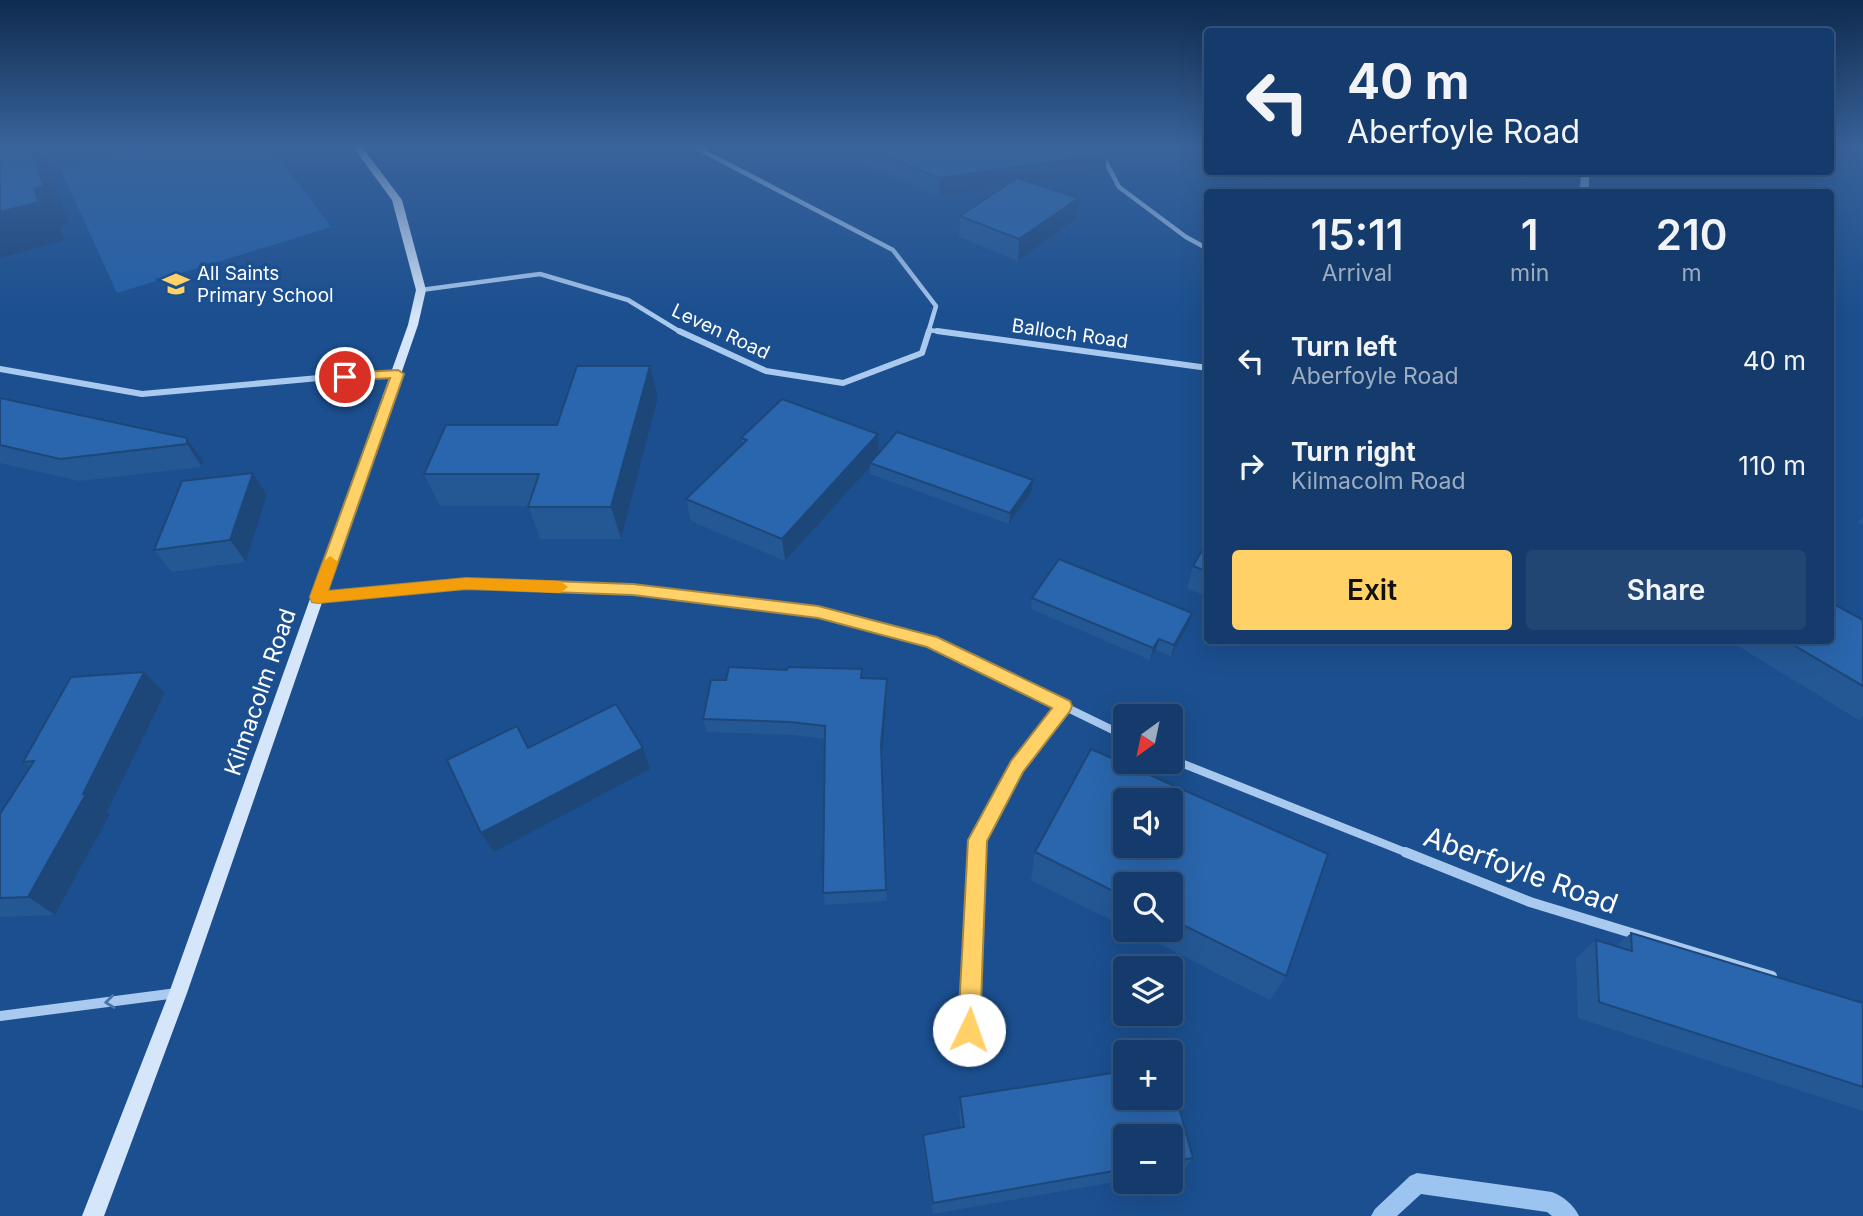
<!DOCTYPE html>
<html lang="en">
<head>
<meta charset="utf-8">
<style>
  :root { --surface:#143b6b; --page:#214673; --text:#f1f3f6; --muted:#9dadc1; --line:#33557e; --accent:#ffd166 }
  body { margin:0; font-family:Inter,sans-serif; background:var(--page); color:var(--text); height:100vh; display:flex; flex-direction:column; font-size:26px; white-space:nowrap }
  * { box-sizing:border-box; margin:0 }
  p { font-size:23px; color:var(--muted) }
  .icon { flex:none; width:38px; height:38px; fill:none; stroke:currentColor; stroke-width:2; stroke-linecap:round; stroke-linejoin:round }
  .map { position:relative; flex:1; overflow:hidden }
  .panel { position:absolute; left:1204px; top:189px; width:630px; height:455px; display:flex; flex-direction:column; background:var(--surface); border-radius:7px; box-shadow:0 7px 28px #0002,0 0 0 2px var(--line) }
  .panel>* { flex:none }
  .guide { position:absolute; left:1204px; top:28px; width:630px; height:147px; border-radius:7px; box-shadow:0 7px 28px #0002,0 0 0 2px var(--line); background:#143b6b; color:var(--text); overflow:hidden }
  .needle { width:46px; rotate:213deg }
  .buttons { position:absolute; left:1113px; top:704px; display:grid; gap:14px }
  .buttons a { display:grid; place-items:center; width:70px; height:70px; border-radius:7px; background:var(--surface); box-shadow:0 7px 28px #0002,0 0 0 2px var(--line); font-size:35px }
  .pin { position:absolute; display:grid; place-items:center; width:60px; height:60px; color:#fff; margin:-30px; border:4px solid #fff; border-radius:50%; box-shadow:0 2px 7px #0007 }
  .me { position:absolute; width:77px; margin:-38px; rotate:3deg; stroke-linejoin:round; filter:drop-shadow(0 0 5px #0008) }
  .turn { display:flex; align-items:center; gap:24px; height:147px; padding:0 28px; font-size:32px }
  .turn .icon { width:91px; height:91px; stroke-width:2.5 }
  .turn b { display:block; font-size:49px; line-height:60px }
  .eta { display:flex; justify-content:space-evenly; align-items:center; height:119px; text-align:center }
  .eta b { font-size:42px; font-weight:600; line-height:49px }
  .cta { display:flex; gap:14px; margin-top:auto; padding:14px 28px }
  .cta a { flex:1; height:80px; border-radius:7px; background:var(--accent); color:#111; font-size:28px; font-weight:600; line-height:80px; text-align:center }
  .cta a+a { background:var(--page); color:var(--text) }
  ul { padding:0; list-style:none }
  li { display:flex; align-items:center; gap:21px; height:105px; padding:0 28px }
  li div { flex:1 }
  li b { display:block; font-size:26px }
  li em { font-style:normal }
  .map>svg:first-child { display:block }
  .green { fill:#2461a8 }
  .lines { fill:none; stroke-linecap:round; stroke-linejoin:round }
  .stream { fill:#9cc4f0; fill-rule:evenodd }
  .lane-far1 { stroke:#a9c9ee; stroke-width:5 }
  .lane { stroke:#a9c9ee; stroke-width:7 }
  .street-far3 { stroke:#a9c9ee; stroke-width:4.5 }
  .street-far2 { stroke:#a9c9ee; stroke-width:6 }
  .street-far1 { stroke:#a9c9ee; stroke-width:8 }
  .street { stroke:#a9c9ee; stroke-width:10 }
  .secondary { fill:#d6e6fa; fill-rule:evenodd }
  .wall { fill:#245895; fill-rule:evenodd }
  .shaded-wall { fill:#1d4779 }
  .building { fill:#2a66ad; stroke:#1d4779; stroke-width:2; fill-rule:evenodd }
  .oneway { stroke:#4674ac }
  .route { fill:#ffd166; stroke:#a68842; stroke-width:2 }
  .slow { fill:#f59e0b }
  .labels { text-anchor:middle; stroke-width:7; stroke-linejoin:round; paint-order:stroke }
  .far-poi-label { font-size:19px; fill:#fff; stroke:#1b4f8f; text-anchor:start }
  .far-street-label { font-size:19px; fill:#fff; stroke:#1b4f8f }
  .street-label { font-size:23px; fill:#fff; stroke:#1b4f8f }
  .near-street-label { font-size:28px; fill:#fff; stroke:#1b4f8f }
</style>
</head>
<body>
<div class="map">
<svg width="1863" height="1216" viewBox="0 0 1863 1216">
  <rect width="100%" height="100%" fill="#1b4f8f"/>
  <polygon class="green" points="142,147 271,147 331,227 117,293 60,168"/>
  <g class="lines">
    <g class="stream">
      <polygon points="1581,172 1589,172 1589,186 1583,192 1575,192 1580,186"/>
      <path d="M1417,1173L1552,1192C1563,1196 1574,1205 1579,1216H1552L1547,1212L1421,1194L1397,1216H1371L1375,1209L1410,1176Z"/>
    </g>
    <path class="lane-far1" d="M977,854C979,811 1037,740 1064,706"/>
    <polyline class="lane" points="969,1029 977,852"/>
    <g class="street-far3">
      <polyline points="695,147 893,250 936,306 928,333"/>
      <polyline points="1098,147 1119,187 1186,237 1208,249"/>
      <polyline points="421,290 540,274 628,300 682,333"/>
      <polyline points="929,330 950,333"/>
    </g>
    <g class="street-far2">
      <polyline points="679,331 766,371 843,383 922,353 929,331"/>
      <polyline points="937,331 1208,368"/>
      <polyline points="0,369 142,394 319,378 398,374"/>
    </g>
    <g class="street-far1">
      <polyline points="318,597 466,583 633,589 819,612 932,642 1125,736"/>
      <polyline points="1171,759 1410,854"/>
    </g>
    <g class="street">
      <polyline points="1405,852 1530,902 1772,976"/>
      <polyline points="0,1016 177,993"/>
    </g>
    <polygon class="secondary" points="353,147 362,147 402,200 426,290 418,325 187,993 104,1216 82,1216 169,993 408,325 416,290 392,200"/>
  </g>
  <g class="wall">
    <polygon points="847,147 1101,147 1105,173 1032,183 1079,198 1076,219 1018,261 959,237 960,216 1003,187 939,196 847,158"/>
    <polygon points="0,398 187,438 203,461 202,467 79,481 0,463"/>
    <polygon points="658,398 621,539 540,539 528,506 440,506 424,474 557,425"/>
    <polygon points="878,434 879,452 1033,480 1032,491 1009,524 870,474 870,467 785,561 691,521 686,499 743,445 741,438"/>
    <polygon points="253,473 267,495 246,562 172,572 154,550"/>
    <polygon points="1863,517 1863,525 1858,522"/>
    <polygon points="1208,540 1208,596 1187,589 1193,566"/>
    <polygon points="1032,598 1189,624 1171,656 1156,650 1150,660 1031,609"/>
    <polygon points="1863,620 1863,716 1859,720 1728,640 1830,640"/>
    <polygon points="144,672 165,693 107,812 110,814 55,915 0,917 0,814 30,767 23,762"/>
    <polygon points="863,678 887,693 882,758 887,901 825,905 823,893 825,739 793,735 707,732 703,719 726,680"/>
    <path d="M1091,749L1328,854L1286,976L1270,1000L1130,929H1171V884H1125V927L1031,880L1035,852ZM1125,800H1171V845H1125Z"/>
    <polygon points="1631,933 1863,1003 1863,1111 1578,1018 1576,958 1596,940 1616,946"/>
    <polygon points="1125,1071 1125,1097 1158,1097 1158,1099 1176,1097 1193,1158 1184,1170 1171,1172 1171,1136 1125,1136 1125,1180 933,1214 923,1148 923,1135 961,1128 959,1111 960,1097"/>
  </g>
  <g class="shaded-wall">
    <polygon points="30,147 36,147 45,161 69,224 60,227 65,240 0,258 0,212 34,189"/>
    <polygon points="1107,154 1105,173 939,196 939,178"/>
    <polygon points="1079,198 1076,219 1018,261 1019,239"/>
    <polygon points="650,366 658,398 621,539 611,507"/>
    <polygon points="878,434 879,456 870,463 870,467 785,561 782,539"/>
    <polygon points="187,438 203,461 202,467 187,444"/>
    <polygon points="253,473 267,495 246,562 230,540"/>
    <polygon points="1033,480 1032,491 1009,524 1010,513"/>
    <polygon points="1192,613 1189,624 1171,656 1174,645"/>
    <polygon points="1159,639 1156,650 1150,660 1153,648"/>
    <polygon points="144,672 165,693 107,812 110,814 55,915 28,897 83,794"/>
    <polygon points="887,679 887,693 882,758 887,901 881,745"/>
    <polygon points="643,748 650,769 494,852 481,833"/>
  </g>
  <g class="building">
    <polygon points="0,147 30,147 44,186 34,189 39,202 0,212"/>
    <polygon points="863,147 1101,147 1107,154 939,178"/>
    <polygon points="1017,178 1079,198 1019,239 960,216"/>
    <polygon points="577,366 650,366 611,507 528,507 539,474 424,474 446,425 557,425"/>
    <polygon points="0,398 187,438 187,444 60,459 0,445"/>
    <polygon points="782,399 878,434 782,539 686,499 747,440 741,438"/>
    <polygon points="897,432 1033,480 1010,513 870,463"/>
    <polygon points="253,473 230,540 154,550 182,481"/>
    <polygon points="1208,540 1208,572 1193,566"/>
    <polygon points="1059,559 1192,613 1174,645 1159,639 1153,648 1032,598"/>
    <polygon points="1830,602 1863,620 1863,686 1785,640 1830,640"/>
    <polygon points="729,667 787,670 788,667 862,669 861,678 887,679 881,745 886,890 823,893 825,726 790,722 703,719 711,680 726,680"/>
    <polygon points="144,672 83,794 86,794 28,897 0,898 0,814 34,761 23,762 71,677"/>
    <polygon points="616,704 643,748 481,833 447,760 517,726 528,748"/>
    <path d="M1091,749L1328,854L1286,976L1171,919V884H1125V897L1035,852ZM1125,800H1171V845H1125Z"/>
    <polygon points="1631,933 1863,1003 1863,1087 1599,1002 1596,940 1632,951"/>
    <polygon points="1125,1071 1125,1097 1158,1097 1158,1099 1176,1097 1193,1158 1171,1162 1171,1136 1125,1136 1125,1169 933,1203 923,1135 964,1127 960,1097"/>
  </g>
  <defs><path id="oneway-chevron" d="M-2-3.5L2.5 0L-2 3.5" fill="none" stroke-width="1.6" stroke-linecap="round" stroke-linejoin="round" transform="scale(1.75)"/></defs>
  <use class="oneway" href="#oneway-chevron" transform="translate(110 1002) rotate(173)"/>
  <linearGradient id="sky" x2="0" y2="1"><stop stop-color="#0f2b4f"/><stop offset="0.46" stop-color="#39639b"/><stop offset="1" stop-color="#39639b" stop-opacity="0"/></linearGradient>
  <rect width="1863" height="317" fill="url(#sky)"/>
  <polygon class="route" points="398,370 404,374 328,591 466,578 633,584 818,606 937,637 1070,701 1072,706 1070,711 1023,772 987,841 980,1030 977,1037 969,1040 962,1037 958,1030 968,840 1011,761 1052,708 927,647 818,618 633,595 466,589 318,603 312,602 310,597 390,378 345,381 339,377 345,373"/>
  <polygon class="slow" points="330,556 338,562 328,591 466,578 560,581 568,587 560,593 466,589 318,603 312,602 310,597 323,562"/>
  <defs>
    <g id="school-bare" transform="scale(2.1)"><path d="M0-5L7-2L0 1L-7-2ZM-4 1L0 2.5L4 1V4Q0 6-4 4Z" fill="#ffd166" stroke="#1b4f8f" stroke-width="2.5" paint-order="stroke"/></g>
  </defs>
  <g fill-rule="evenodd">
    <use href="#school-bare" x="176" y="284"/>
  </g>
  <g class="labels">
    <g class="far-poi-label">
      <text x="197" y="280">All Saints<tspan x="197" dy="22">Primary School</tspan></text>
    </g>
    <g class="far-street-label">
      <text transform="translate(721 331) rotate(25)" y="7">Leven Road</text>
      <text transform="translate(1070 333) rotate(8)" y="7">Balloch Road</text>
    </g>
    <g class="street-label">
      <text transform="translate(260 692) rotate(-71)" y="8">Kilmacolm Road</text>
    </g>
    <g class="near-street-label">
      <text transform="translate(1521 870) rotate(20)" y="10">Aberfoyle Road</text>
    </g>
  </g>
</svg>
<div class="buttons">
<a><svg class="needle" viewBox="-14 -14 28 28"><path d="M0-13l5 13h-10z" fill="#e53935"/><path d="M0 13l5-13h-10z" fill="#9dadc1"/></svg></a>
<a><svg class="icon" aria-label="sound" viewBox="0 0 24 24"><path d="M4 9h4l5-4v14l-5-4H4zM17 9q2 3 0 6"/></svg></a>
<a><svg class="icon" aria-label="search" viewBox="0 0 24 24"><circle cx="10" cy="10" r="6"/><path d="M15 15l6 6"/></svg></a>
<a><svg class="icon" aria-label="layers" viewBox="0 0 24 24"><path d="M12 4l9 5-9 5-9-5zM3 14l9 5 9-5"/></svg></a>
<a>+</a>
<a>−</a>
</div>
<div class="pin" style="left:345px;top:377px;background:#d93025"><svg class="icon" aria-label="arrive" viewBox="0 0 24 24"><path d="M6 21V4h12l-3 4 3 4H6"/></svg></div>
<svg class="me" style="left:969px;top:1030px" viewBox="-20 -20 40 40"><circle r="19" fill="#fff"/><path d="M0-13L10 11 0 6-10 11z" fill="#ffd166"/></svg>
<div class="guide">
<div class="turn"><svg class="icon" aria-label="left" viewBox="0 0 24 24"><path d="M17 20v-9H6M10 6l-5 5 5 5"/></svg><div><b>40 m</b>Aberfoyle Road</div></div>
</div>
<section class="panel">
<div class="eta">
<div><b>15:11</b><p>Arrival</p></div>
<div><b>1</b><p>min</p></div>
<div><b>210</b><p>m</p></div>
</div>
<ul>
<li><svg class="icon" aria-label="left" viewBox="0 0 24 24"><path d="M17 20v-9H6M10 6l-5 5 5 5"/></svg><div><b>Turn left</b><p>Aberfoyle Road</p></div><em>40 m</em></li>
<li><svg class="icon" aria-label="right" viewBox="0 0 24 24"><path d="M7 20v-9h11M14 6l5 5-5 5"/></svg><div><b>Turn right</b><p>Kilmacolm Road</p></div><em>110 m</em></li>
</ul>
<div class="cta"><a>Exit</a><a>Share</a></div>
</section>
</div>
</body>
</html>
